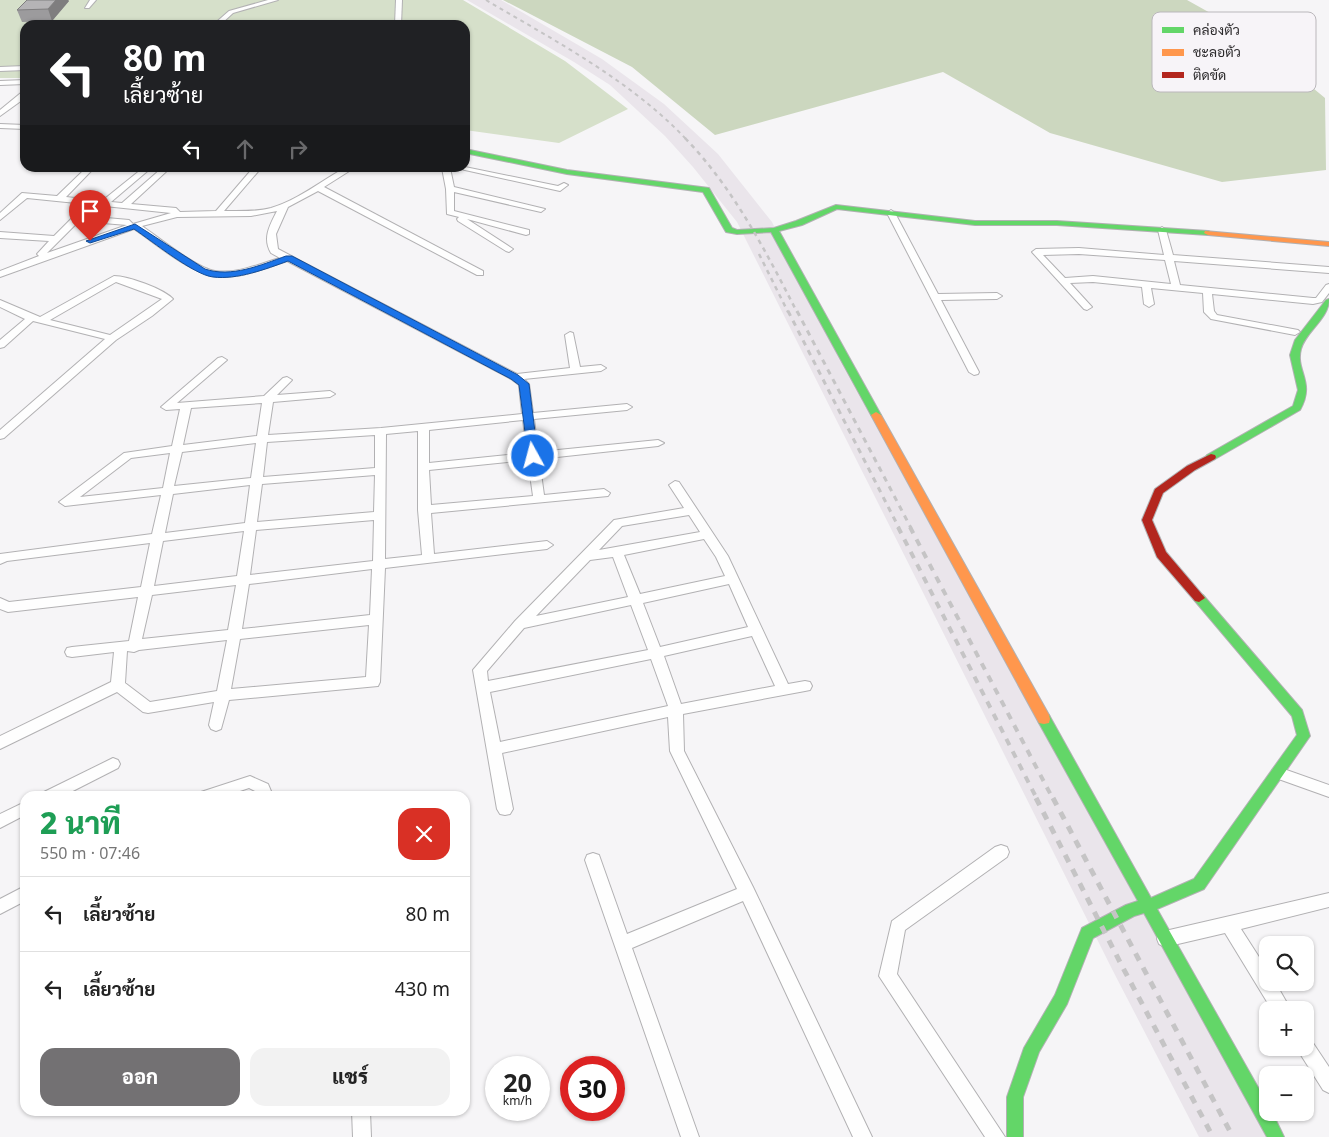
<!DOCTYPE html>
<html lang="th">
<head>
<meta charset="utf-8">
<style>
  :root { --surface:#fff; --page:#f2f2f2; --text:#222; --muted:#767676; --line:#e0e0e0; --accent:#737173 }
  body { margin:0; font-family:"Noto Sans",Sarabun,sans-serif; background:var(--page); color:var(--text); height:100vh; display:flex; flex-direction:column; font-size:19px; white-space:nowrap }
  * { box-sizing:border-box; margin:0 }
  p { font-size:16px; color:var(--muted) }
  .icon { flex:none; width:28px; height:28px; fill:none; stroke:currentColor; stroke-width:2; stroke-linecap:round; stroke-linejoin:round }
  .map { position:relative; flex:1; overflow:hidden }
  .side { position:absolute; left:20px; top:791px; width:450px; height:325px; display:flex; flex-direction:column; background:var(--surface); border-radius:15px; box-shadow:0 1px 4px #0004 }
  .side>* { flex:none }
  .top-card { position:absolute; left:20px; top:20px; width:450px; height:152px; border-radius:15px; box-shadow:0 1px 4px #0004; background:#202124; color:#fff; overflow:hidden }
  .tools { position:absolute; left:1259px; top:936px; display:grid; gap:10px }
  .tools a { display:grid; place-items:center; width:55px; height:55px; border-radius:10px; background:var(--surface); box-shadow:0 1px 4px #0004; font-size:25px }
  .speed { position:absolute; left:485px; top:1056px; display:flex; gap:10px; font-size:25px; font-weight:700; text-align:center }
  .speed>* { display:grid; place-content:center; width:65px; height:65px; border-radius:50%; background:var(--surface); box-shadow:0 1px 4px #0004; line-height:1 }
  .speed small { font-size:12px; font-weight:400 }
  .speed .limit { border:8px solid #d22; background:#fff; color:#111 }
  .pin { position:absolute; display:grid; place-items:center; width:42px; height:42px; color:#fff; margin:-51px -21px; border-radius:50% 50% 50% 0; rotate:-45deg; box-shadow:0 0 5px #0007 }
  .pin .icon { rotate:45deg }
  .me { position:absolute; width:55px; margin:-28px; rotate:353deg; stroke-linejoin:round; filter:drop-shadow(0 0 4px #0008) }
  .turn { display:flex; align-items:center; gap:18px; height:105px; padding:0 20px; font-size:22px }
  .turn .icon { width:65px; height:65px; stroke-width:2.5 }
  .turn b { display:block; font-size:35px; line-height:42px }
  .lanes { display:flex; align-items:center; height:48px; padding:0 20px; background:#0003; justify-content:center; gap:25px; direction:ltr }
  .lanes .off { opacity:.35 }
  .round { display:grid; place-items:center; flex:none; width:52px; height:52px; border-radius:15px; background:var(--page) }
  .overview { display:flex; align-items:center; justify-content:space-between; height:85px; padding:0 20px }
  h1 { font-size:30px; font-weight:800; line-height:38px; color:#1e9e55 }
  .action { display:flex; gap:10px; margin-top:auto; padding:10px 20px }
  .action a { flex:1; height:58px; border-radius:15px; background:var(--accent); color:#fff; font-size:20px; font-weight:800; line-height:58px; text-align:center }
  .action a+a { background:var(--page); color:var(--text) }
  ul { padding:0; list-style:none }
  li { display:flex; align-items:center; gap:15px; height:75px; padding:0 20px; border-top:1px solid var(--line) }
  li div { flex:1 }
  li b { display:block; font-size:19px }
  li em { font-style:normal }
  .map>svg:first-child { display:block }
  .built { fill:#eae5eb }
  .green { fill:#d6e0ca }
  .forest { fill:#ccd7bf }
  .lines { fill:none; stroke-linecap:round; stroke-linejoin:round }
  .street-casing { stroke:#b2b1b3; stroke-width:2 }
  .fast-casing { stroke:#b2b1b3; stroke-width:2 }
  .slow-casing { stroke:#b2b1b3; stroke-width:2 }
  .jam-casing { stroke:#b2b1b3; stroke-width:2 }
  .street { fill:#fefefe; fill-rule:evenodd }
  .fast { fill:#63d668; fill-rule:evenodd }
  .slow { fill:#ff974d; fill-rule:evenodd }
  .jam { fill:#b3261e; fill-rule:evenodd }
  .rail-far4 { stroke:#c5c4c5; stroke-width:2; stroke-dasharray:4 4; stroke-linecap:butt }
  .rail-far3 { stroke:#c5c4c5; stroke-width:2.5; stroke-dasharray:4.5 4.5; stroke-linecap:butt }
  .rail-far2 { stroke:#c5c4c5; stroke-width:3; stroke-dasharray:5.5 5.5; stroke-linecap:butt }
  .rail-far1 { stroke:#c5c4c5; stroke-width:4; stroke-dasharray:7 7; stroke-linecap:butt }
  .rail { stroke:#c5c4c5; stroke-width:5; stroke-dasharray:8 8; stroke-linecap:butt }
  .wall { fill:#9c9b9d }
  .shaded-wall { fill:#7f7e7f }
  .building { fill:#b5b4b6; stroke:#7f7e7f }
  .route { fill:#1a73e8; stroke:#114b97 }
  .key { fill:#f7f4f8; stroke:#bab7bb; stroke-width:1 }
  .key-label { font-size:14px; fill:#2c2a2c }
</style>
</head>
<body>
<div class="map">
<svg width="1329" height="1137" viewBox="0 0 1329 1137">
  <rect width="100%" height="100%" fill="#f6f5f7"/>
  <polygon class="built" points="467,0 501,0 602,59 664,104 718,154 772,222 840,361 1267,1137 1199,1137 1113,971 737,222 693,167 665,136 610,85 574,62"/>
  <polygon class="green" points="0,0 463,0 565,61 628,109 559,143 465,130 465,25 25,25 25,78 0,78"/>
  <polygon class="forest" points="503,0 1187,0 1230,24 1273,55 1325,98 1326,170 1222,182 1050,133 943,72 715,135 632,67"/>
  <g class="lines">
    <g class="street-casing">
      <g id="street">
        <polygon points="90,0 96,0 89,8 85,8"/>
        <polygon points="268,0 278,0 233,13 220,25 213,25 229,11"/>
        <polygon points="396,0 402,0 401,25 395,25"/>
        <polygon points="25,66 25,70 0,71 0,67"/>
        <polygon points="25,80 25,84 0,85 0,81"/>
        <polygon points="22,92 25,92 25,98 0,116 0,110"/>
        <polygon points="0,124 25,125 25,129 0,128"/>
        <polygon points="465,167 558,186 564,183 568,185 560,191 456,168"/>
        <path d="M86,168H94L66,197L102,201L143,168H151L111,202L122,203L162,168H170L131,204L176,208L180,212L216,211L253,168H261L224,211C240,211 256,212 271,208C298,200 321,181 345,168H354L324,187L483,271V275H477L318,191L288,207L276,234L278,249L517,374L570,368L565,335L570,332L573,333L580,367L601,365L606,368L601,371L524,379L529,384L533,413L627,404L632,407L627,410L534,419L538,452L658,440L664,443L658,446L539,459L544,495L604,489L610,493L608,496L431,513L434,554L547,541L553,545L547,549L385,568L380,682L378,686L229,700L221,729L216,731L211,729L209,725L214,702L148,713L143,712L117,692L0,749V736L111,682L114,652L72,657L67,656L65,652L67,648L72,647L129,641L138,597L8,612L0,609V598L9,602L141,587L150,543L7,561L0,564V554L152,534L161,495L65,506L59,502L124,453L172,446L180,409L166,410L161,407L218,358L222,357L227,360L177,403L264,396L283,378L287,377L292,380L277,395L330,391L335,394L330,397L273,402L268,435L381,428L522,414L519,385L511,379L287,261C270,267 253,274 235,276C197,282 164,249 134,229L0,277V271L39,256L37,254L49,241L0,238V232L54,236L86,204L27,198L0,220V213L22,193L57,196ZM95,205L171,213L133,224L129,220L84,216ZM277,211C270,225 262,238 271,253L280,258C259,264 238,274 215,271C198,269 158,237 142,226L177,217L251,216ZM79,221L127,225L47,253ZM262,403L257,436L183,445L191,408ZM523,420L527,453L429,463V430ZM418,431V510L422,555L385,559L386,434ZM375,435V468L263,477L267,442ZM256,443L251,478L174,486L182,452ZM170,453L163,488L80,497L131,458ZM528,460L533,496L431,505L429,470ZM375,475L374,512L257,522L262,484ZM250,485L245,523L165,533L173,494ZM374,520L373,561L250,575L256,530ZM244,531L237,576L154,586L163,541ZM372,569L370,615L242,629L249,584ZM236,585L228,630L142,639L152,595ZM369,625L366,677L231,689L240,639ZM227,640L217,691L150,702L125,683L127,651L134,652L139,650Z"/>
        <polygon points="442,168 450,168 454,187 545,209 541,212 454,192 454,211 529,230 529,234 526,235 467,219 513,249 509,252 506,251 458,221 457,219 459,217 447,214 446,189"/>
        <polygon points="891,210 895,213 938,294 997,293 1002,296 997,299 941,300 979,372 978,374 974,375 969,372 887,213"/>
        <path d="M1162,227L1166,230L1173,255L1329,267V273L1174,261L1180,285L1313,298H1316L1326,285L1329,284V293L1322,302L1313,304L1212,294L1214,311L1217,315L1298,330L1300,332L1295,335L1211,319L1204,312L1203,293L1151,288L1154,304L1149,307L1144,304L1142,287L1093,282L1070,283L1092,307L1087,310L1084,309L1032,252L1036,249L1079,248L1164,255L1158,230ZM1079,254L1165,260L1171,284L1093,276L1065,278L1043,255Z"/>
        <path d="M114,276C128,276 164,289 173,299L152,316L116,340L4,438L0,439V430L105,339L33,321L4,347L0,348V340L25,319L0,307V300L40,317ZM116,282L162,299L110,335L50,320Z"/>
        <path d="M675,481L679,482L728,556L788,684L805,681L810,682L812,686L810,690L805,691L683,714L684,751L753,887L872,1137H853L743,901L632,948L699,1137H681L585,860L587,855L593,853L599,855L627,934L737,889L670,751L668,717L502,753L513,809L510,814L505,815L500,814L497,809L473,670L515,621L614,520L684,508L669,485ZM689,515L700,532L599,550L622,526ZM704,539L716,557L725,576L640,594L624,555ZM613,557L628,597L536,616L590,560ZM729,584L748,627L660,647L643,603ZM631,605L648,650L488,681L487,671L524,628ZM752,636L775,686L681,704L664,656ZM651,659L668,706L500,742L490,692Z"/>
        <polygon points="113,758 118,760 120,764 118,768 63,796 42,796 44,792"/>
        <polygon points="1278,767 1329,785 1329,797 1273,777 1271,773 1273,769"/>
        <polygon points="250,776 268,784 273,796 259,796 257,792 249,788 225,796 198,796 201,792"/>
        <polygon points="25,802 25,815 0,828 0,814"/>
        <polygon points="1001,845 1007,847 1009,852 1007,857 905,930 897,974 1005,1137 985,1137 879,976 892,921 995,847"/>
        <polygon points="25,886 25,901 0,914 0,899"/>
        <polygon points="1329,893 1329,907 1241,929 1268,971 1268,982 1275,982 1291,1010 1272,1010 1225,933 1165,947 1159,944 1157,939 1159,934 1165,931"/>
        <polygon points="1305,1037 1311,1040 1329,1067 1329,1093 1323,1090 1299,1052 1297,1048 1305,1048"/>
        <polygon points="352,1111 370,1111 371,1137 353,1137"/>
      </g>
    </g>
    <g class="fast-casing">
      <g id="fast">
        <polygon points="465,149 567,170 709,188 732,228 737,230 774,228 796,221 836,205 975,221 1057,221 1208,231 1212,233 1208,235 1057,225 975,225 837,209 802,225 779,231 881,415 876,418 871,415 771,232 737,234 726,232 703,192 567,174 465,153"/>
        <path d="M1329,299C1329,319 1306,331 1301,349C1295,371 1316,382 1300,410L1215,459H1207L1206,457L1207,455L1293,406L1298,390L1290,355L1295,340L1326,300Z"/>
        <polygon points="1199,594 1203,595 1302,710 1310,736 1204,889 1157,909 1268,1105 1268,1112 1272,1112 1284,1137 1267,1137 1144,913 1134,916 1093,938 1067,1004 1039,1052 1023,1097 1023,1137 1007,1137 1007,1097 1024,1048 1055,995 1082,928 1126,905 1138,901 1039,723 1038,719 1039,715 1044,714 1049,715 1151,898 1194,879 1297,735 1292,716 1195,601 1193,598 1195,595"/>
      </g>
    </g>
    <g class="slow-casing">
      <g id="slow">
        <polygon points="1205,231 1329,242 1329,246 1208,235 1204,233"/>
        <polygon points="876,412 881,415 1049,715 1050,719 1049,723 1044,724 1039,723 871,415"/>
      </g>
    </g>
    <g class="jam-casing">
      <polygon id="jam" points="1211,454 1215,455 1216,457 1215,459 1195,470 1163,493 1152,520 1166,552 1205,598 1199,602 1195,601 1157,557 1142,520 1155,489 1187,466"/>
    </g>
    <use href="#street" class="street"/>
    <use href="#fast" class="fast"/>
    <use href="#slow" class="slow"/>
    <use href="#jam" class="jam"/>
    <path class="rail-far4" d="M486,0C555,41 630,80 686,139"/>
    <g class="rail-far3">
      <path d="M685,138C734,189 765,250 797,312"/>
      <polyline points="759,254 788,312"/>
    </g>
    <g class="rail-far2">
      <polyline points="788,311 899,528"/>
      <polyline points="797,311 911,528"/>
    </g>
    <g class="rail-far1">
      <polyline points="898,527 1037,799"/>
      <polyline points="910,527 1053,799"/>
    </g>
    <g class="rail">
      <polyline points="1036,798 1122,966 1213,1137"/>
      <polyline points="1053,798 1233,1137"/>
    </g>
  </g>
  <polygon class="wall" points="27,0 68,0 69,1 52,21 22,22 17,10"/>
  <polygon class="shaded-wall" points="56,0 68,0 69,1 52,21 48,9"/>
  <polygon class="building" points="27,0 56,0 48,9 17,10"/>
  <path class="route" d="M135,224L205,269C231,278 261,265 286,256H292L518,375L529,384L538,456L533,459L528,456L519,385L511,379L288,261C266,269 237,280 213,277C194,275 152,241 134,229L90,243L86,241Z"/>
  <rect x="1152" y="12" width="164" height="80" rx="8" class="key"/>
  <rect x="1162" y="27" width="22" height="6" fill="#63d668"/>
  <rect x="1162" y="49" width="22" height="7" fill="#ff974d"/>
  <rect x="1162" y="72" width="22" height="6" fill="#b3261e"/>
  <g class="key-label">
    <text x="1193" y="35">คล่องตัว</text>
    <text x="1193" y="57">ชะลอตัว</text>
    <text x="1193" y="80">ติดขัด</text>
  </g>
</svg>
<div class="tools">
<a><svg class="icon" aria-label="search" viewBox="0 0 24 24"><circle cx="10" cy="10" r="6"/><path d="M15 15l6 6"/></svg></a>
<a>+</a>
<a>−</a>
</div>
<div class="speed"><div>20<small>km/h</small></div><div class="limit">30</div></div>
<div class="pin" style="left:90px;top:241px;background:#d93025"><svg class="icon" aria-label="arrive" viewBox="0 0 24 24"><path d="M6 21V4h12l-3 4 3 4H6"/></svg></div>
<svg class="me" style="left:533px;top:456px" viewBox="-20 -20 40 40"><circle r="17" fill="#1a73e8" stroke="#fff" stroke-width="3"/><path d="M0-11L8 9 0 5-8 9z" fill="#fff"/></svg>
<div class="top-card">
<div class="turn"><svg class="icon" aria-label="left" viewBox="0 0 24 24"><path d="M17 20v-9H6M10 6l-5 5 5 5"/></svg><div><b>80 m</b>เลี้ยวซ้าย</div></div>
<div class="lanes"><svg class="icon" aria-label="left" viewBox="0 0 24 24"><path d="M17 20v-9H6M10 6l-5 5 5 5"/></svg><svg class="icon off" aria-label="ahead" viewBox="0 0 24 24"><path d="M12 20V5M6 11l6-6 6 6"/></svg><svg class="icon off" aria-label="right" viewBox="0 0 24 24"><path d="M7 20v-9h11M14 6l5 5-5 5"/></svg></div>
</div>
<section class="side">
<div class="overview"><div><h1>2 นาที</h1><p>550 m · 07:46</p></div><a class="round" style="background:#d93025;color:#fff"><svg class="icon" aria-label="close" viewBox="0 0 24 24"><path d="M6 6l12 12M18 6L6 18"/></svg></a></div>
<ul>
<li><svg class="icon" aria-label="left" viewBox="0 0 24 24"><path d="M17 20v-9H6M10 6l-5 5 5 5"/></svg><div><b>เลี้ยวซ้าย</b></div><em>80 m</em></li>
<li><svg class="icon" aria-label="left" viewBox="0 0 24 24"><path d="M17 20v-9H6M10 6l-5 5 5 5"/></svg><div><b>เลี้ยวซ้าย</b></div><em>430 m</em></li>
</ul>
<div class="action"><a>ออก</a><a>แชร์</a></div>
</section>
</div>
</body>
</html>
